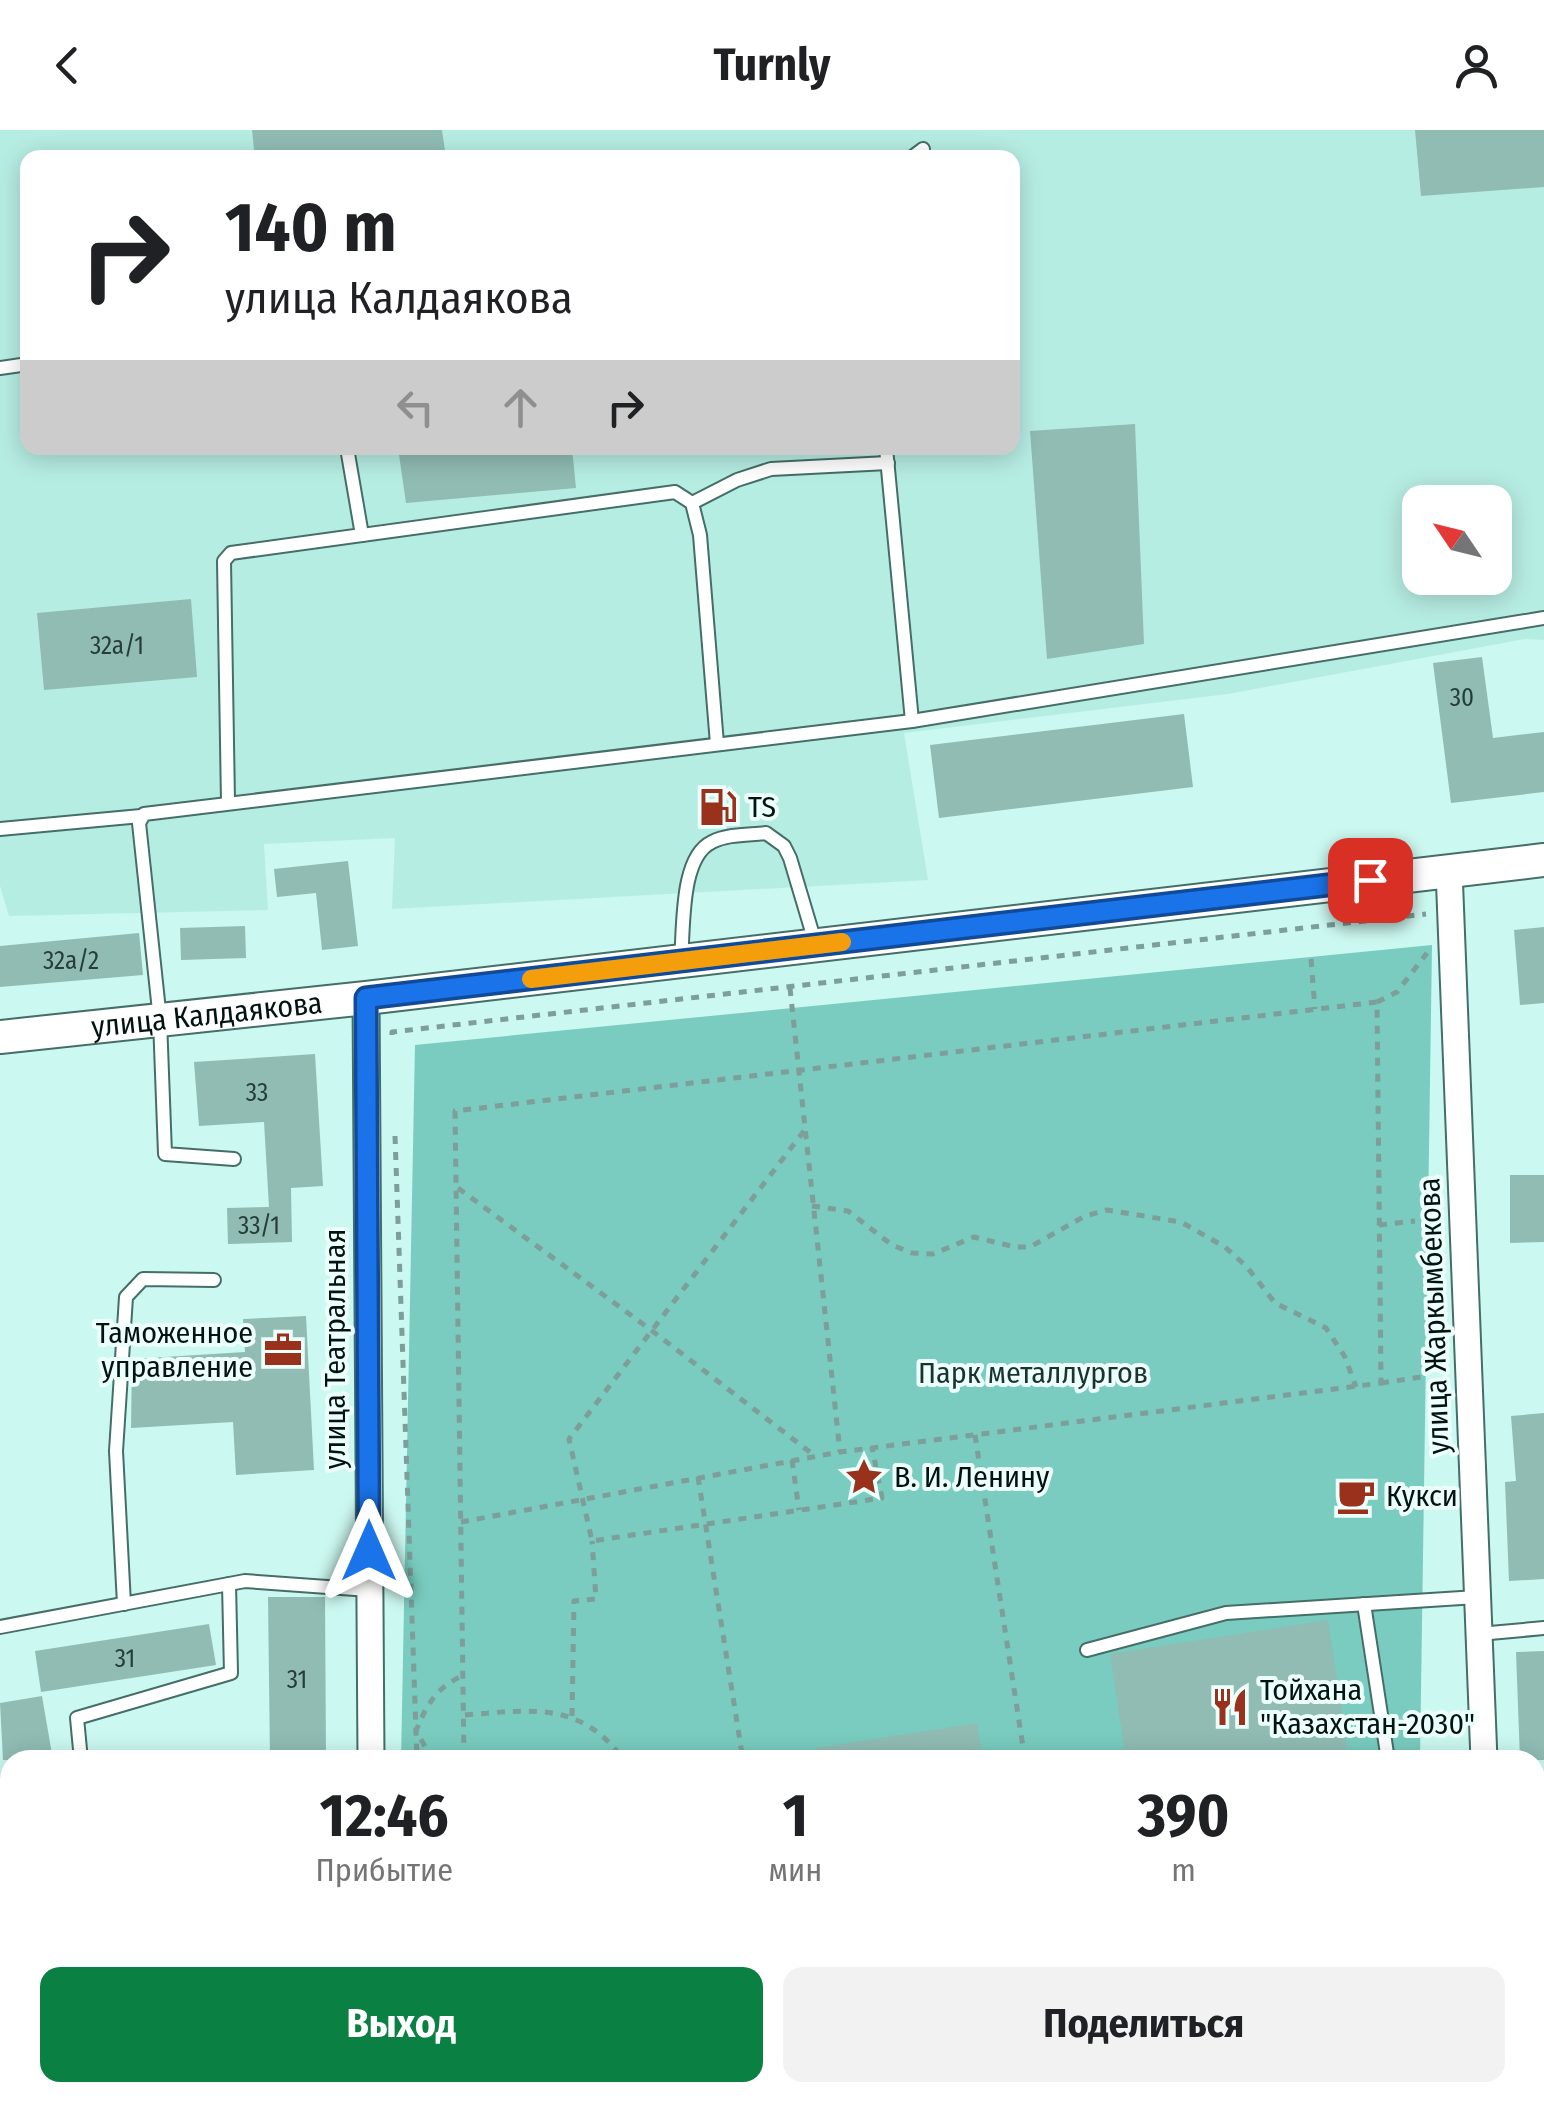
<!DOCTYPE html>
<html lang="ru">
<head>
<meta charset="utf-8">
<style>
  :root { --surface:#fff; --page:#f2f2f2; --text:#202124; --muted:#757577; --accent:#0b8043 }
  body { margin:0; font-family:"Fira Sans Condensed",sans-serif; background:var(--page); color:var(--text); height:100vh; display:flex; flex-direction:column; font-size:38px; white-space:nowrap }
  * { box-sizing:border-box; margin:0 }
  p { font-size:32px; color:var(--muted) }
  .icon { flex:none; width:55px; height:55px; fill:none; stroke:currentColor; stroke-width:2; stroke-linecap:round; stroke-linejoin:round }
  .map { position:relative; flex:1; overflow:hidden }
  .panel { position:absolute; left:0px; top:1620px; width:1545px; height:352px; display:flex; flex-direction:column; background:var(--surface); border-radius:30px 30px 0 0; box-shadow:0 5px 25px #0003 }
  .panel>* { flex:none }
  .banner { position:absolute; left:20px; top:20px; width:1000px; height:305px; border-radius:20px; box-shadow:0 5px 25px #0003; background:#fff; color:var(--text); overflow:hidden }
  .needle { width:65px; rotate:305deg }
  .buttons { position:absolute; left:1402px; top:355px; display:grid; gap:20px }
  .buttons a { display:grid; place-items:center; width:110px; height:110px; border-radius:20px; background:var(--surface); box-shadow:0 5px 25px #0003; font-size:50px }
  .pin { position:absolute; display:grid; place-items:center; width:85px; height:85px; color:#fff; margin:-42px; border-radius:20px; box-shadow:0 5px 15px #0006 }
  .me { position:absolute; width:110px; margin:-55px; rotate:0deg; stroke-linejoin:round; filter:drop-shadow(0 0 8px #0008) }
  .turn { display:flex; align-items:center; gap:35px; height:210px; padding:0 40px; font-size:45px }
  .turn .icon { width:130px; height:130px; stroke-width:2.5 }
  .turn b { display:block; font-size:70px; line-height:85px }
  .lanes { display:flex; align-items:center; height:95px; padding:0 40px; background:#0003; justify-content:center; gap:50px; direction:ltr }
  .lanes .off { opacity:.35 }
  .eta { display:flex; justify-content:space-evenly; align-items:center; height:170px; text-align:center }
  .eta b { font-size:60px; font-weight:700; line-height:70px }
  .button { display:flex; gap:20px; margin-top:auto; padding:20px 40px }
  .button a { flex:1; height:115px; border-radius:20px; background:var(--accent); color:#fff; font-size:40px; font-weight:700; line-height:115px; text-align:center }
  .button a+a { background:var(--page); color:var(--text) }
  header { display:flex; justify-content:space-between; align-items:center; height:130px; padding:0 40px; background:var(--surface); font-size:45px; font-weight:700 }
  .map>svg:first-child { display:block }
  .built { fill:#b6ede3; fill-rule:evenodd }
  .green { fill:#79ccbf }
  .building { fill:#90bcb4 }
  .lines { fill:none; stroke-linecap:round; stroke-linejoin:round }
  .service-casing { stroke:#446e67; stroke-width:16 }
  .minor-casing { stroke:#446e67; stroke-width:29 }
  .tertiary-casing { stroke:#446e67; stroke-width:36 }
  .path { stroke:#7d9e99; stroke-width:5; stroke-dasharray:8 8; stroke-linecap:butt }
  .service { stroke:#fff; stroke-width:12 }
  .minor { stroke:#fff; stroke-width:25 }
  .tertiary { stroke:#fff; stroke-width:32 }
  .route-casing { stroke:#114b97; stroke-width:25 }
  .route { stroke:#1a73e8; stroke-width:18 }
  .slow { stroke:#f59e0b; stroke-width:18 }
  .labels { text-anchor:middle; stroke-width:8; stroke-linejoin:round; paint-order:stroke }
  .number-label { font-size:25px; fill:#263d3a }
  .poi-label { font-size:30px; fill:#031311; stroke:#edfffb; text-anchor:start }
  .street-label { font-size:30px; fill:#031311; stroke:#edfffb }
  .park-label { font-size:30px; fill:#1b332f; stroke:#edfffb }
</style>
</head>
<body>
<header><svg class="icon" aria-label="back" viewBox="0 0 24 24"><path d="M15 5l-7 7 7 7"/></svg>Turnly<svg class="icon" aria-label="person" viewBox="0 0 24 24"><circle cx="12" cy="8" r="4"/><path d="M4 21q1-7 8-7t8 7"/></svg></header>
<div class="map">
<svg width="1544" height="1971" viewBox="0 0 1544 1971">
  <rect width="100%" height="100%" fill="#cbf8f0"/>
  <path class="built" d="M0,0H1544V510L1525,509L1228,564L904,603L928,750L392,779L395,708L264,714L268,780L9,786L0,756ZM28,28H1012V318H28ZM1420,372H1495V448H1420Z"/>
  <polygon class="green" points="1432,815 1420,1630 401,1630 415,915"/>
  <g class="building">
    <polygon points="252,0 442,0 446,28 255,28"/>
    <polygon points="1415,0 1544,0 1544,57 1421,66"/>
    <polygon points="1135,294 1144,514 1047,529 1030,301"/>
    <polygon points="398,318 572,318 576,358 406,373"/>
    <polygon points="191,469 197,547 44,560 37,483"/>
    <polygon points="1482,527 1493,608 1544,602 1544,662 1451,673 1433,533"/>
    <polygon points="1184,584 1193,657 939,688 930,615"/>
    <polygon points="348,731 358,816 322,820 316,763 277,767 274,739"/>
    <polygon points="245,796 246,828 181,830 180,798"/>
    <polygon points="1544,797 1544,873 1520,875 1514,800"/>
    <polygon points="139,803 143,845 0,857 0,816"/>
    <polygon points="315,924 323,1056 291,1058 292,1112 228,1114 227,1078 269,1077 264,992 199,996 194,932"/>
    <polygon points="1510,1045 1544,1045 1544,1112 1510,1113"/>
    <polygon points="306,1186 314,1340 236,1345 233,1292 131,1298 132,1229 245,1222 243,1189"/>
    <polygon points="1544,1283 1544,1449 1509,1451 1505,1352 1516,1351 1511,1286"/>
    <polygon points="268,1467 325,1467 326,1630 270,1630"/>
    <polygon points="1328,1490 1349,1630 1126,1630 1110,1524"/>
    <polygon points="209,1494 216,1535 41,1562 35,1521"/>
    <polygon points="1544,1521 1544,1630 1520,1630 1516,1522"/>
    <polygon points="42,1566 53,1630 3,1630 0,1573"/>
    <polygon points="977,1593 983,1630 817,1630 816,1618"/>
  </g>
  <g class="lines">
    <g class="service-casing">
      <g id="service">
        <polyline points="911,28 923,19"/>
        <polyline points="0,238 28,234"/>
        <polyline points="347,318 362,405"/>
        <polyline points="886,318 912,591"/>
        <polyline points="692,373 737,350 771,339 888,333"/>
        <polyline points="228,672 224,431 231,423 675,362 692,373 700,405 717,614"/>
        <polyline points="0,699 141,686"/>
        <path d="M681,829C684,797 680,727 712,712C727,704 749,705 766,703L784,716L790,728L815,812"/>
        <polyline points="234,1029 165,1024 160,890 139,693 144,684 912,591 1544,488"/>
        <polyline points="124,1474 116,1321 126,1167 143,1149 214,1150"/>
        <polyline points="1364,1474 1388,1630"/>
        <polyline points="0,1497 245,1451 369,1460"/>
        <polyline points="1479,1504 1544,1498"/>
        <polyline points="1087,1520 1226,1483 1477,1467"/>
        <polyline points="81,1630 77,1588 231,1543 229,1454"/>
        <polyline points="0,1830 10,1829"/>
        <polyline points="628,1962 629,1971"/>
        <polyline points="837,1962 838,1971"/>
        <polyline points="1059,1962 1061,1971"/>
        <polyline points="1256,1962 1258,1971"/>
        <polyline points="1277,1971 1341,1964 1347,1971"/>
      </g>
    </g>
    <g class="minor-casing">
      <g id="minor">
        <polyline points="1449,740 1484,1630"/>
        <polyline points="366,868 371,1630"/>
        <polyline points="1535,1779 1544,1777"/>
        <polyline points="376,1962 377,1971"/>
        <polyline points="1493,1962 1494,1971"/>
        <polyline points="195,1971 248,1962"/>
        <polyline points="329,1971 343,1962"/>
      </g>
    </g>
    <g class="tertiary-casing">
      <g id="tertiary">
        <path id="s1" d="M0,907L366,868L1544,730"/>
      </g>
    </g>
    <g class="path">
      <polyline points="1311,829 1315,879"/>
      <polyline points="790,858 840,1322"/>
      <polyline points="1377,872 1397,862 1427,823"/>
      <polyline points="392,905 392,902 1426,784"/>
      <polyline points="804,1001 569,1309 592,1411 882,1368 872,1317"/>
      <polyline points="395,1006 417,1630"/>
      <polyline points="458,1058 651,1200 815,1326"/>
      <polyline points="812,1076 848,1081 892,1115 912,1123 933,1124 974,1107 1015,1117 1030,1117 1085,1086 1107,1080 1181,1092 1225,1117 1247,1137 1275,1173 1326,1198 1345,1227 1356,1257"/>
      <polyline points="1379,1095 1415,1091"/>
      <polyline points="1381,1253 1428,1246"/>
      <polyline points="975,1305 1025,1630"/>
      <polyline points="792,1330 799,1380"/>
      <polyline points="698,1347 743,1630"/>
      <polyline points="461,1392 840,1322 1381,1253 1377,872 455,981 464,1630"/>
      <path d="M465,1585C530,1580 580,1570 624,1630"/>
      <polyline points="572,1586 574,1471 596,1469 592,1411"/>
      <path d="M433,1630L416,1601C426,1576 436,1558 460,1547"/>
      <polyline points="1535,1722 1544,1721"/>
      <polyline points="429,1962 430,1971"/>
      <polyline points="2,1971 55,1962"/>
    </g>
    <use href="#service" class="service"/>
    <use href="#minor" class="minor"/>
    <use href="#tertiary" class="tertiary"/>
  </g>
  <g class="lines">
    <g class="route-casing">
      <polyline id="route" points="369,1421 366,868 1370,750"/>
    </g>
    <use href="#route" class="route"/>
    <polyline class="slow" points="531,849 842,812"/>
  </g>
  <defs>
    <g id="fuel-bare" transform="scale(3)"><path d="M-5.5-6h7V0h2V4h1.3V-2.5L3-4.5l.8-.8L6-3V5H2.5V1h-1V6h-7ZM-4.2-4.7v3.2H.2V-4.7Z" fill="#9a311d" stroke="#edfffb" stroke-width="2.5" paint-order="stroke"/></g>
    <g id="office-bare" transform="scale(3)"><path d="M-6-3h4V-5.5h4V-3h4V5H-6ZM-1-4.5V-3h2v-1.5ZM-6 0V1H6V0Z" fill="#9a311d" stroke="#edfffb" stroke-width="2.5" paint-order="stroke"/></g>
    <g id="sight-bare" transform="scale(3)"><path d="M0-6L1.8-2.2L6-1.7L2.9 1.2L3.7 5.4L0 3.3L-3.7 5.4L-2.9 1.2L-6-1.7L-1.8-2.2Z" fill="#9a311d" stroke="#edfffb" stroke-width="2.5" paint-order="stroke"/></g>
    <g id="cafe-bare" transform="scale(3)"><path d="M-5.5-4.5H6V0H3Q3 3.5 0 3.5H-2.5Q-5.5 3.5-5.5 0ZM3-3.2v2h1.7v-2ZM-6 4.5H4V6H-6Z" fill="#9a311d" stroke="#edfffb" stroke-width="2.5" paint-order="stroke"/></g>
    <g id="restaurant-bare" transform="scale(3)"><path d="M-5-6h1v4h1v-4h1v4h1v-4h1v5L-1.5 .5V6h-2V.5L-5-1ZM5-6V6H3V1.5H1.5Q1.5-4 5-6Z" fill="#9a311d" stroke="#edfffb" stroke-width="2.5" paint-order="stroke"/></g>
  </defs>
  <g fill-rule="evenodd">
    <use href="#fuel-bare" x="718" y="677"/>
    <use href="#office-bare" x="283" y="1220"/>
    <use href="#sight-bare" x="864" y="1347"/>
    <use href="#cafe-bare" x="1356" y="1366"/>
    <use href="#restaurant-bare" x="1230" y="1577"/>
  </g>
  <g class="labels">
    <g class="number-label">
      <text x="117" y="524">32а/1</text>
      <text x="1462" y="576">30</text>
      <text x="71" y="839">32а/2</text>
      <text x="257" y="971">33</text>
      <text x="259" y="1104">33/1</text>
      <text x="125" y="1537">31</text>
      <text x="297" y="1558">31</text>
    </g>
    <g class="poi-label">
      <text x="748" y="687">TS</text>
      <text x="253" y="1213" text-anchor="end">Таможенное<tspan x="253" dy="34">управление</tspan></text>
      <text x="894" y="1357">В. И. Ленину</text>
      <text x="1386" y="1376">Кукси</text>
      <text x="1260" y="1570">Тойхана<tspan x="1260" dy="34">"Казахстан-2030"</tspan></text>
    </g>
    <g class="street-label">
      <text dy="10" stroke="none"><textPath href="#s1" startOffset="208">улица Калдаякова</textPath></text>
      <text transform="translate(1434 1186) rotate(-92)" y="10">улица Жаркымбекова</text>
      <text transform="translate(335 1219) rotate(-90)" y="10">улица Театральная</text>
    </g>
    <g class="park-label">
      <text x="1033" y="1253">Парк металлургов</text>
    </g>
  </g>
</svg>
<div class="buttons">
<a><svg class="needle" viewBox="-14 -14 28 28"><path d="M0-13l5 13h-10z" fill="#e53935"/><path d="M0 13l5-13h-10z" fill="#757577"/></svg></a>
</div>
<div class="pin" style="left:1370px;top:750px;background:#d93025"><svg class="icon" aria-label="arrive" viewBox="0 0 24 24"><path d="M6 21V4h12l-3 4 3 4H6"/></svg></div>
<svg class="me" style="left:369px;top:1421px" viewBox="-20 -20 40 40"><path d="M0-17L14 15 0 8-14 15z" fill="#1a73e8" stroke="#fff" stroke-width="4"/></svg>
<div class="banner">
<div class="turn"><svg class="icon" aria-label="right" viewBox="0 0 24 24"><path d="M7 20v-9h11M14 6l5 5-5 5"/></svg><div><b>140 m</b>улица Калдаякова</div></div>
<div class="lanes"><svg class="icon off" aria-label="left" viewBox="0 0 24 24"><path d="M17 20v-9H6M10 6l-5 5 5 5"/></svg><svg class="icon off" aria-label="ahead" viewBox="0 0 24 24"><path d="M12 20V5M6 11l6-6 6 6"/></svg><svg class="icon" aria-label="right" viewBox="0 0 24 24"><path d="M7 20v-9h11M14 6l5 5-5 5"/></svg></div>
</div>
<section class="panel">
<div class="eta">
<div><b>12:46</b><p>Прибытие</p></div>
<div><b>1</b><p>мин</p></div>
<div><b>390</b><p>m</p></div>
</div>
<div class="button"><a>Выход</a><a>Поделиться</a></div>
</section>
</div>
</body>
</html>
